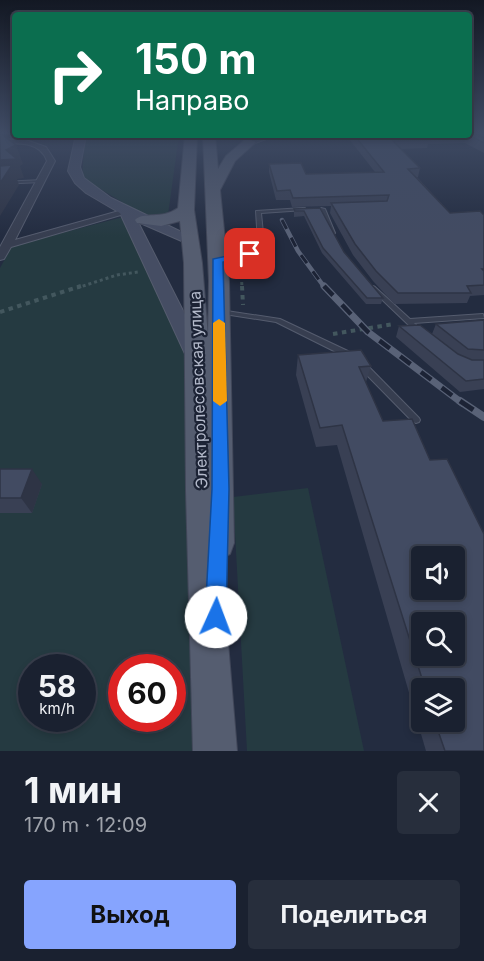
<!DOCTYPE html>
<html lang="ru">
<head>
<meta charset="utf-8">
<style>
  :root { --surface:#1a2130; --page:#272e3c; --text:#f1f3f6; --muted:#9fa3ab; --line:#383e4c; --accent:#86a4fe }
  body { margin:0; font-family:Inter,sans-serif; background:var(--page); color:var(--text); height:100vh; display:flex; flex-direction:column; font-size:22px; white-space:nowrap }
  * { box-sizing:border-box; margin:0 }
  p { font-size:20px; color:var(--muted) }
  .icon { flex:none; width:33px; height:33px; fill:none; stroke:currentColor; stroke-width:2; stroke-linecap:round; stroke-linejoin:round }
  .map { position:relative; height:751px; overflow:hidden }
  .side { display:flex; flex-direction:column; background:var(--surface); flex:1 }
  .side>* { flex:none }
  .top-card { position:absolute; left:12px; top:12px; width:460px; height:126px; border-radius:6px; box-shadow:0 3px 9px #0003,0 0 0 2px var(--line); background:#0b6e4f; color:#fff; overflow:hidden }
  .controls { position:absolute; left:411px; top:546px; display:grid; gap:12px }
  .controls a { display:grid; place-items:center; width:54px; height:54px; border-radius:6px; background:var(--surface); box-shadow:0 3px 9px #0003,0 0 0 2px var(--line); font-size:30px }
  .speed { position:absolute; left:18px; top:654px; display:flex; gap:12px; font-size:30px; font-weight:700; text-align:center }
  .speed>* { display:grid; place-content:center; width:78px; height:78px; border-radius:50%; background:var(--surface); box-shadow:0 3px 9px #0003,0 0 0 2px var(--line); line-height:1 }
  .speed small { font-size:15px; font-weight:400 }
  .speed .limit { border:9px solid #d22; background:#fff; color:#111 }
  .pin { position:absolute; display:grid; place-items:center; width:51px; height:51px; color:#fff; margin:-26px; border-radius:12px; box-shadow:0 3px 9px #0006 }
  .me { position:absolute; width:66px; margin:-33px; rotate:2deg; stroke-linejoin:round; filter:drop-shadow(0 0 4px #0008) }
  .turn { display:flex; align-items:center; gap:21px; height:126px; padding:0 24px; font-size:27px }
  .turn .icon { width:78px; height:78px; stroke-width:2.5 }
  .turn b { display:block; font-size:42px; line-height:51px }
  .round { display:grid; place-items:center; flex:none; width:63px; height:63px; border-radius:6px; background:var(--page) }
  .head { display:flex; align-items:center; justify-content:space-between; height:102px; padding:0 24px }
  h1 { font-size:36px; font-weight:700; line-height:45px }
  .action { display:flex; gap:12px; margin-top:auto; padding:12px 24px }
  .action a { flex:1; height:69px; border-radius:6px; background:var(--accent); color:#111; font-size:24px; font-weight:700; line-height:69px; text-align:center }
  .action a+a { background:var(--page); color:var(--text) }
  .map>svg:first-child { display:block }
  .green { fill:#253a41; fill-rule:evenodd }
  .lines { fill:none; stroke-linecap:round; stroke-linejoin:round }
  .service-casing { stroke:#555c6e; stroke-width:2 }
  .minor-casing { stroke:#555c6e; stroke-width:2 }
  .tertiary-casing { stroke:#555c6e; stroke-width:2 }
  .secondary-casing { stroke:#555c6e; stroke-width:2 }
  .primary-casing { stroke:#414759; stroke-width:2 }
  .path-far1 { stroke:#43575e; stroke-width:3; stroke-dasharray:3 3; stroke-linecap:butt }
  .path { stroke:#43575e; stroke-width:4; stroke-dasharray:4.5 4.5; stroke-linecap:butt }
  .service { fill:#373e50; fill-rule:evenodd }
  .minor { fill:#373e50; fill-rule:evenodd }
  .tertiary { fill:#373e50; fill-rule:evenodd }
  .secondary { fill:#454d63; fill-rule:evenodd }
  .primary { fill:#555d70; fill-rule:evenodd }
  .rail-far2-casing { stroke:#596277; stroke-width:4.5 }
  .rail-far1-casing { stroke:#596277; stroke-width:7 }
  .rail-casing { stroke:#596277; stroke-width:8 }
  .rail-far2 { stroke:#1c2335; stroke-width:3; stroke-dasharray:10; stroke-linecap:butt }
  .rail-far1 { stroke:#1c2335; stroke-width:4.5; stroke-dasharray:13; stroke-linecap:butt }
  .rail { stroke:#1c2335; stroke-width:5; stroke-dasharray:16; stroke-linecap:butt }
  .wall { fill:#394054; fill-rule:evenodd }
  .shaded-wall { fill:#2e3445 }
  .building { fill:#424b62; stroke:#2e3445; stroke-width:1.5; fill-rule:evenodd }
  .route { fill:#1a73e8; stroke:#114b97; stroke-width:1.5 }
  .slow { fill:#f59e0b }
  .labels { text-anchor:middle; stroke-width:4.5; stroke-linejoin:round; paint-order:stroke }
  .street-label { font-size:16px; fill:#b4bacb; stroke:#1c2335 }
</style>
</head>
<body>
<div class="map">
<svg width="484" height="751" viewBox="0 0 484 751">
  <rect width="100%" height="100%" fill="#232c40"/>
  <g class="green">
    <polygon points="85,135 179,135 168,215 156,219 142,214 82,178"/>
    <path d="M123,217L186,353L197,751H0V268L12,246ZM32,668H82V718H32ZM122,668H172V718H122Z"/>
    <polygon points="308,488 364,751 247,751 233,497"/>
  </g>
  <g class="lines">
    <g class="service-casing">
      <g id="service">
        <polygon points="43,180 43,182 41,182 0,184 0,182"/>
        <polygon points="303,208 305,208 305,210 261,213 264,243 252,255 218,261 215,259 218,257 248,253 258,243 256,211"/>
        <polygon points="321,208 325,209 335,233 334,234 329,233 321,209"/>
        <polygon points="373,286 375,287 410,319 483,314 484,318 414,323 422,331 421,333 417,333 371,289 370,288"/>
        <polygon points="220,310 280,319 352,353 353,355 349,357 346,357 276,322 218,313 217,312 218,311"/>
        <polygon points="363,363 366,364 419,418 420,420 419,422 416,423 413,422 360,368 359,366"/>
      </g>
    </g>
    <g class="minor-casing">
      <path id="minor" d="M23,139L46,147L55,161L15,240L126,209L131,212L11,247L4,259L0,260V247L47,161C40,141 18,143 0,144V140Z"/>
    </g>
    <g class="tertiary-casing">
      <polygon id="tertiary" points="264,135 277,135 250,145 246,142"/>
    </g>
    <g class="secondary-casing">
      <polygon id="secondary" points="76,135 86,135 80,167 84,178 111,198 196,239 194,242 184,242 138,222 207,358 204,363 190,363 187,358 120,213 86,193 75,183 68,171"/>
    </g>
    <g class="primary-casing">
      <path id="primary" d="M185,135H197L194,210L202,263L208,337L209,281L203,135H215L218,169L226,156L246,139L256,142L235,161L220,190L229,281L234,543L230,554L221,558L237,751H193L186,491L184,263L180,221L161,226L137,223L135,220C143,211 162,220 178,208Z"/>
    </g>
    <g class="path-far1">
      <polyline points="238,267 241,267 242,288"/>
      <polyline points="77,288 117,275 138,272"/>
    </g>
    <g class="path">
      <polyline points="242,286 243,305"/>
      <polyline points="0,312 81,286"/>
      <polyline points="333,334 394,324"/>
    </g>
    <use href="#service" class="service"/>
    <use href="#minor" class="minor"/>
    <use href="#tertiary" class="tertiary"/>
    <use href="#secondary" class="secondary"/>
    <use href="#primary" class="primary"/>
    <g class="rail-far2-casing">
      <polyline id="rail-far2" points="282,220 298,251 325,288"/>
    </g>
    <g class="rail-far1-casing">
      <polyline id="rail-far1" points="324,286 368,332 462,403"/>
    </g>
    <g class="rail-casing">
      <polyline id="rail" points="460,401 484,417"/>
    </g>
    <use href="#rail-far2" class="rail-far2"/>
    <use href="#rail-far1" class="rail-far1"/>
    <use href="#rail" class="rail"/>
  </g>
  <g class="wall">
    <polygon points="470,132 484,132 484,153 465,143 428,144 427,148 401,149 420,168 418,177 417,177 450,213 484,215 484,295 470,296 467,303 394,304 373,281 353,255 330,213 331,206 292,207 290,200 276,200 269,172 269,164 306,174 375,172 346,135 470,135"/>
    <polygon points="320,208 344,252 383,298 381,304 366,304 322,253 304,216 294,217 294,209"/>
    <polygon points="484,320 484,389 460,392 396,337 399,326 432,334 436,324"/>
    <path d="M298,355L371,366L366,382L484,751H426L337,445L316,447L296,375ZM422,688H454V722H422Z"/>
    <polygon points="0,469 42,484 32,513 0,513"/>
  </g>
  <g class="shaded-wall">
    <polygon points="16,145 23,164 20,166 24,178 17,179 19,185 0,216 0,160 6,150"/>
    <polygon points="32,469 42,484 32,513 21,498"/>
  </g>
  <g class="building">
    <polygon points="470,132 472,132 484,138 484,143 469,135"/>
    <polygon points="0,133 16,145 6,150 17,159 0,160"/>
    <polygon points="354,135 452,135 425,136 429,140 393,141 420,168 408,169 450,213 480,211 484,215 484,269 482,269 484,271 484,285 467,286 471,293 398,293 376,271 355,244 331,203 387,201 389,195 293,198 290,190 277,191 269,164 301,163 306,174 384,172"/>
    <polygon points="12,165 0,183 0,166"/>
    <polygon points="320,208 344,252 383,298 367,298 323,248 304,211 295,211 294,209"/>
    <polygon points="484,320 484,350 468,349 436,324"/>
    <polygon points="420,325 458,354 472,360 484,360 484,379 466,381 399,326"/>
    <path d="M361,350L371,366L359,367L383,421L412,419L430,460L447,459L484,534V751H445L435,722H454V688H425L342,425L320,428L298,355ZM422,556H454V590H422ZM422,622H454V656H422Z"/>
    <polygon points="0,469 32,469 21,498 0,498"/>
  </g>
  <linearGradient id="sky" x2="0" y2="1"><stop stop-color="#131823"/><stop offset="0.56" stop-color="#3f4b64"/><stop offset="1" stop-color="#3f4b64" stop-opacity="0"/></linearGradient>
  <rect width="484" height="237" fill="url(#sky)"/>
  <polygon class="route" points="250,251 253,252 253,256 223,262 229,489 226,617 223,624 216,627 208,624 205,617 212,489 213,259"/>
  <polygon class="slow" points="219,319 225,323 227,401 220,406 213,401 213,323"/>
  <g class="labels">
    <g class="street-label">
      <text transform="translate(198 390) rotate(-92)" y="6">Электролесовская улица</text>
    </g>
  </g>
</svg>
<div class="controls">
<a><svg class="icon" aria-label="sound" viewBox="0 0 24 24"><path d="M4 9h4l5-4v14l-5-4H4zM17 9q2 3 0 6"/></svg></a>
<a><svg class="icon" aria-label="search" viewBox="0 0 24 24"><circle cx="10" cy="10" r="6"/><path d="M15 15l6 6"/></svg></a>
<a><svg class="icon" aria-label="layers" viewBox="0 0 24 24"><path d="M12 4l9 5-9 5-9-5zM3 14l9 5 9-5"/></svg></a>
</div>
<div class="speed"><div>58<small>km/h</small></div><div class="limit">60</div></div>
<div class="pin" style="left:250px;top:254px;background:#d93025"><svg class="icon" aria-label="arrive" viewBox="0 0 24 24"><path d="M6 21V4h12l-3 4 3 4H6"/></svg></div>
<svg class="me" style="left:216px;top:617px" viewBox="-20 -20 40 40"><circle r="19" fill="#fff"/><path d="M0-13L10 11 0 6-10 11z" fill="#1a73e8"/></svg>
<div class="top-card">
<div class="turn"><svg class="icon" aria-label="right" viewBox="0 0 24 24"><path d="M7 20v-9h11M14 6l5 5-5 5"/></svg><div><b>150 m</b>Направо</div></div>
</div>
</div>
<section class="side">
<div class="head"><div><h1>1 мин</h1><p>170 m · 12:09</p></div><a class="round"><svg class="icon" aria-label="close" viewBox="0 0 24 24"><path d="M6 6l12 12M18 6L6 18"/></svg></a></div>
<div class="action"><a>Выход</a><a>Поделиться</a></div>
</section>
</body>
</html>
